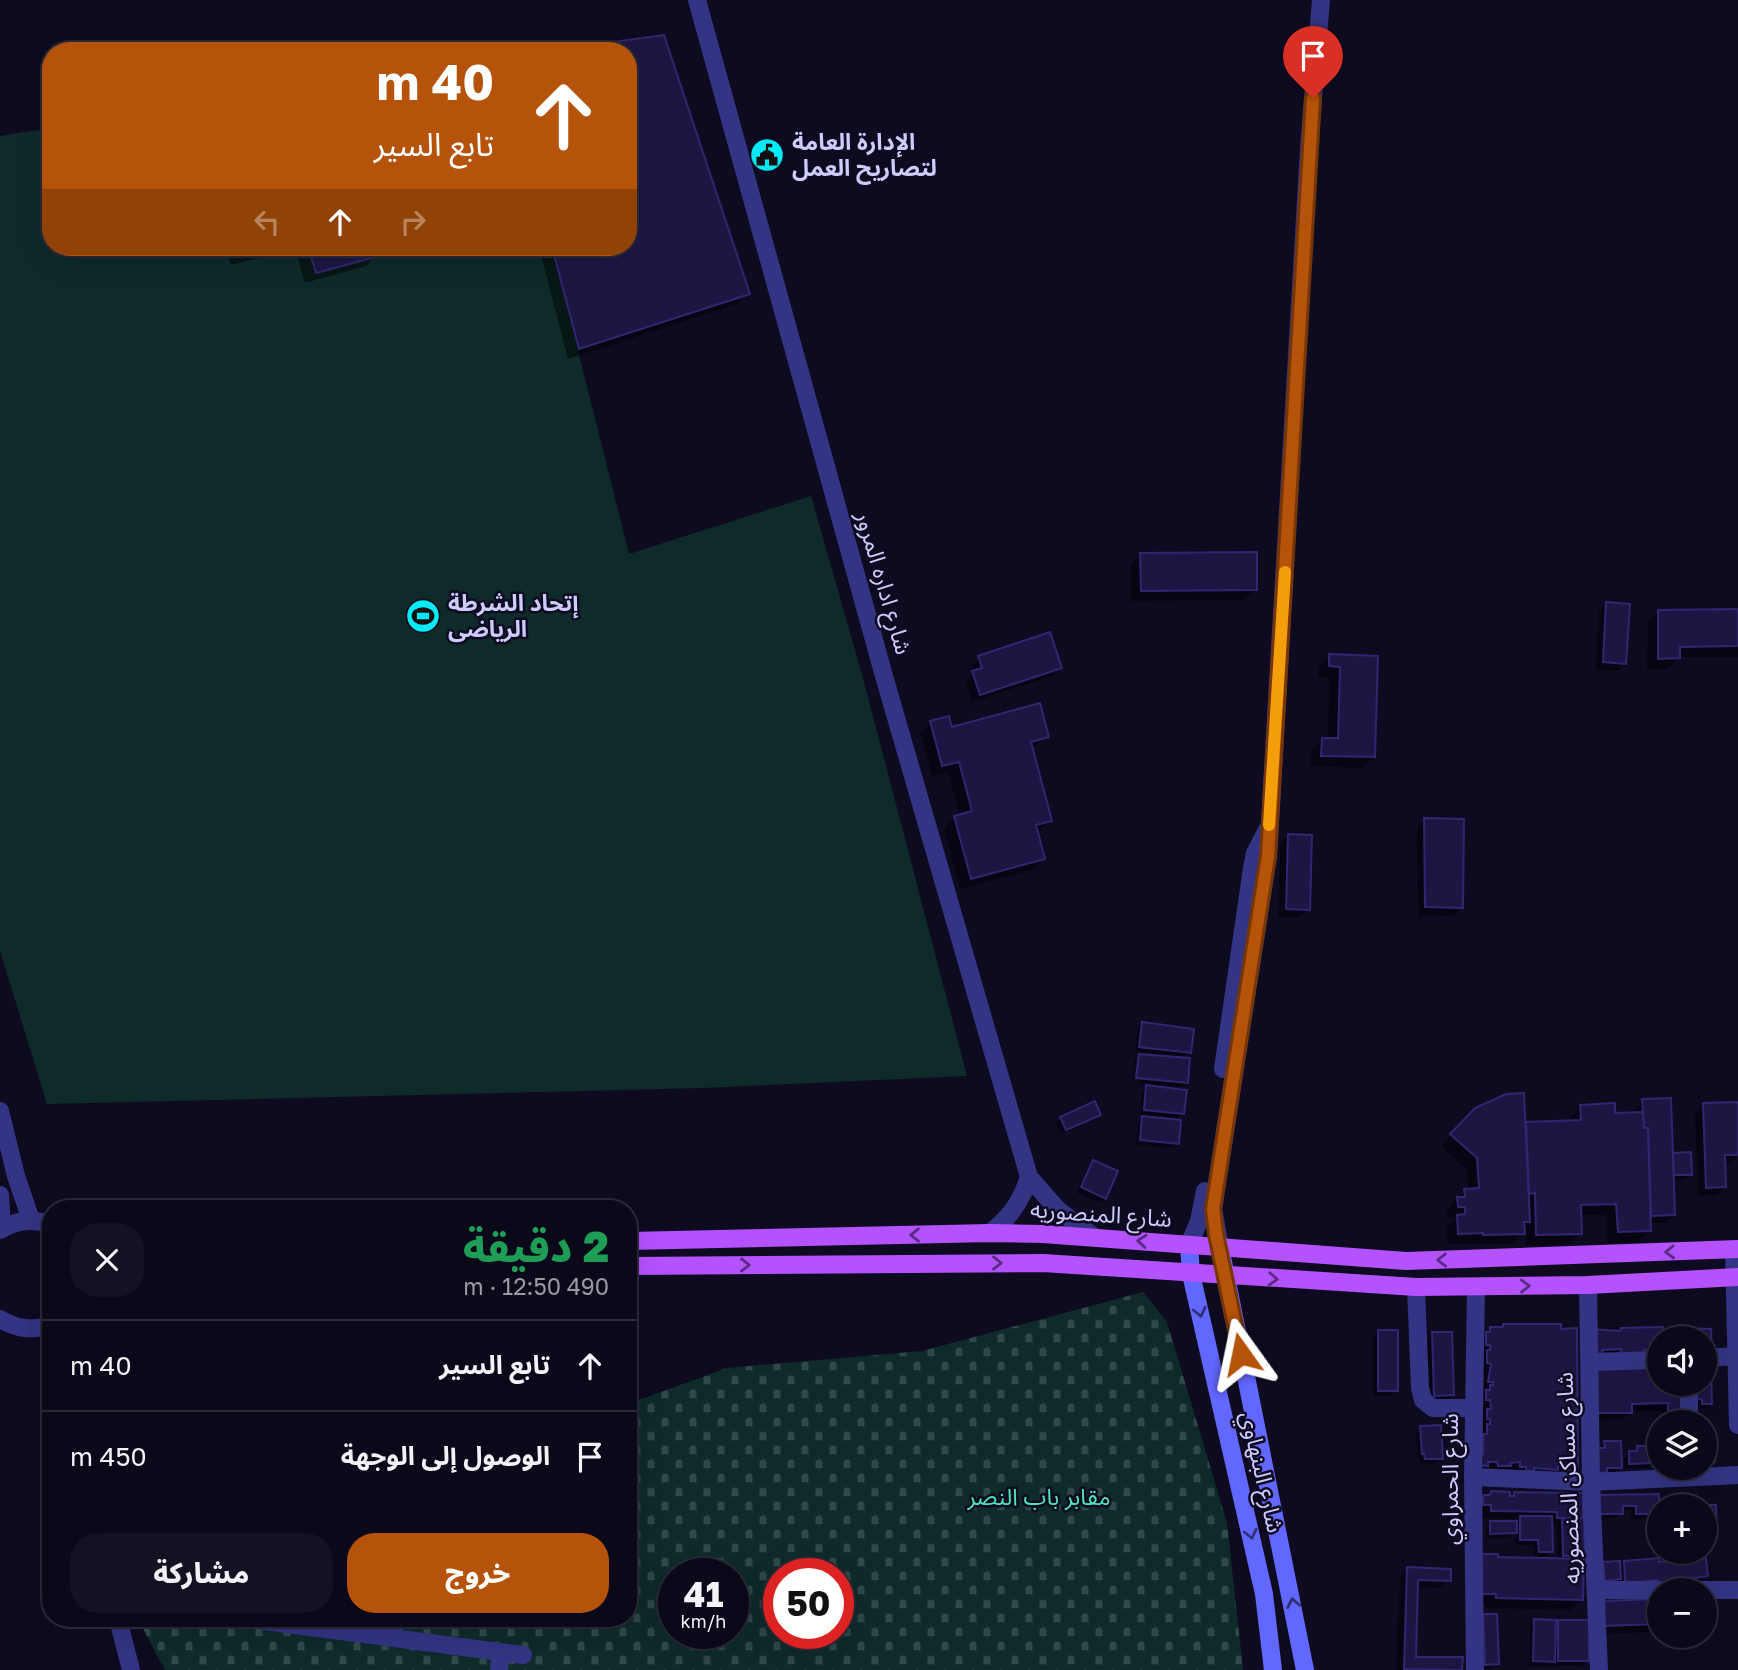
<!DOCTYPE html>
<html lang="ar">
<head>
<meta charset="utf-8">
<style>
  :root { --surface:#0a0819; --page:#131122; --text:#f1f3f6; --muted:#999aa2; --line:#2a2938; --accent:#b45309 }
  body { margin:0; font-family:"Golos Text","Noto Sans Arabic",sans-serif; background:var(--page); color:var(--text); direction:rtl; height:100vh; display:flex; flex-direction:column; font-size:26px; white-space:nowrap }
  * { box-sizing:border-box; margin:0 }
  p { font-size:23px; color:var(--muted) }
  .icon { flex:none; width:38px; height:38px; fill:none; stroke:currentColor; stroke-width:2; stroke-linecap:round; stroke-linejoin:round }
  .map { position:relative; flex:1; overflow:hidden; direction:ltr }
  .details { position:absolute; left:42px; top:1200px; width:595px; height:427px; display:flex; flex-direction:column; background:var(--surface); border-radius:28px; box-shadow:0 7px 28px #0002,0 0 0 2px var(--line); direction:rtl }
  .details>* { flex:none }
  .guide { position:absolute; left:42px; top:42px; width:595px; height:214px; border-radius:28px; box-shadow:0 7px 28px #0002,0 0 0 2px var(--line); direction:rtl; background:#b45309; color:#fff; overflow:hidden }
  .fabs { position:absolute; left:1647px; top:1326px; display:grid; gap:14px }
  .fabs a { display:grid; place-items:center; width:70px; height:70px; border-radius:50%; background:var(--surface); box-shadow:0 7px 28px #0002,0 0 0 2px var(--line); font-size:35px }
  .speed { position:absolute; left:658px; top:1558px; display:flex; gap:14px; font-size:35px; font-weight:700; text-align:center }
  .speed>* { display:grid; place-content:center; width:91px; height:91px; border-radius:50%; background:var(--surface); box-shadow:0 7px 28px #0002,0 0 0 2px var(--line); line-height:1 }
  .speed small { font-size:18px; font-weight:400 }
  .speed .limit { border:10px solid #d22; background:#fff; color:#111 }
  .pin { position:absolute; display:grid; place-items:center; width:60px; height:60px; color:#fff; margin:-72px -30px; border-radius:50% 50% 50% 0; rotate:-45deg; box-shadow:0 0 7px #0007 }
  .pin .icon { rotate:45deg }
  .me { position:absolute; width:77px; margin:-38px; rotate:348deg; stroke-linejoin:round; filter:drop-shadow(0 0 5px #0008) }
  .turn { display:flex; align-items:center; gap:24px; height:147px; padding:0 28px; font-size:32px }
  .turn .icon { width:91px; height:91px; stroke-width:2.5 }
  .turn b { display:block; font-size:49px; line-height:60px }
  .lanes { display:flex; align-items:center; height:66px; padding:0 28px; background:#0003; justify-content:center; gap:35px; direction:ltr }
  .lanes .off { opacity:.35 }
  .round { display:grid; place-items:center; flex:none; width:74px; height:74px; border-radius:28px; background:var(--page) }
  .head { display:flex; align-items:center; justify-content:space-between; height:119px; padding:0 28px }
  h1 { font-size:42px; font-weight:800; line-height:52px; color:#1e9e55 }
  .action { display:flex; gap:14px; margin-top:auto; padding:14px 28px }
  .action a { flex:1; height:80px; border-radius:28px; background:var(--accent); color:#fff; font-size:28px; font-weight:800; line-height:80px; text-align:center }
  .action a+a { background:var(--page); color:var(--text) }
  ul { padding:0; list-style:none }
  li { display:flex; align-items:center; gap:21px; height:91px; padding:0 28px; border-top:2px solid var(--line) }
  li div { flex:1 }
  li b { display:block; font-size:26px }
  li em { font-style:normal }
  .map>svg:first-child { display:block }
  .cemetery { fill:url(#cemetery-stones); fill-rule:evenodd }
  .garden { fill:#0e2b29 }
  .shadow { fill:#0007; fill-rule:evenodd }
  .building { fill:#1d1643; stroke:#312671; stroke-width:2 }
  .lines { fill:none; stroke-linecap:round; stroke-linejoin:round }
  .minor { stroke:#333483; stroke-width:18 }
  .tertiary { stroke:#333483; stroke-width:18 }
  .secondary { stroke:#6267ff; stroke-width:18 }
  .primary { stroke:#b552ff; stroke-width:18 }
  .oneway { stroke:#592b85 }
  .oneway2 { stroke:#30307a }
  .route-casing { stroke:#753606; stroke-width:18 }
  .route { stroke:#b45309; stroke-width:12 }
  .slow { stroke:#f59e0b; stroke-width:12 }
  .labels { text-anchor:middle; stroke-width:5; stroke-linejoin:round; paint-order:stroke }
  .poi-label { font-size:23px; font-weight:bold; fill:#cecbff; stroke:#0e0b21; text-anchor:start }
  .street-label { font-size:23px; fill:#cecbff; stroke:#0e0b21 }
  .park-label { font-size:23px; fill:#4fe7b9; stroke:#0e0b21 }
</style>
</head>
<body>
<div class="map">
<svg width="1738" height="1670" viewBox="0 0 1738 1670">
  <defs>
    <pattern id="cemetery-stones" width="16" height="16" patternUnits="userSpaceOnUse" patternTransform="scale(1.75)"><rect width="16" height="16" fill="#0e2b29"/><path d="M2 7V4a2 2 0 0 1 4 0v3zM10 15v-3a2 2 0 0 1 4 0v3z" fill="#304849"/></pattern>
  </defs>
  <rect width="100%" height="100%" fill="#0e0b21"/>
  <path class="cemetery" d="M1143,1292L1167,1322L1227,1523L1243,1670H165L140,1623L141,1619H628V1404L727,1368L922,1351ZM674,1573H733V1633H674ZM779,1573H838V1633H779Z"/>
  <polygon class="garden" points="51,128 51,247 552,247 629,554 811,496 863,678 967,1076 704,1088 47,1104 0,951 0,136"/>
  <g class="shadow">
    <polygon points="663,37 748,293 737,304 568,359 539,247 628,247"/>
    <polygon points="226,247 374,247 377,255 366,266 305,283 295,248 231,265"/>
    <polygon points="1141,555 1255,589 1244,600 1130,601 1130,566"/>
    <polygon points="1607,604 1625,663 1617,671 1596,670 1599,612"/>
    <polygon points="1659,611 1738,611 1738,657 1679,657 1667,669 1647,669 1648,622"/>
    <polygon points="1330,656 1376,658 1373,757 1362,768 1311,766 1311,751 1322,739 1328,740 1329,677 1318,677 1319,667"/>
    <polygon points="979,658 1060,668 1052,676 972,702 965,681 973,673 971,666"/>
    <polygon points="931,722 951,729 1047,737 1031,749 1050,821 1036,832 1043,859 1032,870 960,889 944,829 955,817 960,816 948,772 932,776 920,733"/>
    <polygon points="1425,819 1461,908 1453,916 1418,915 1417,828"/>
    <polygon points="1288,836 1308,909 1300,917 1278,917 1280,844"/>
    <polygon points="1142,1024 1190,1052 1182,1059 1186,1082 1181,1087 1159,1085 1158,1088 1183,1113 1175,1121 1178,1143 1172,1148 1136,1145 1138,1123 1146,1115 1140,1115 1142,1092 1150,1084 1138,1083 1140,1059 1136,1059 1134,1083 1132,1083 1134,1061 1139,1056 1153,1057 1154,1054 1135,1051 1137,1029"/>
    <polygon points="1643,1101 1671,1155 1689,1154 1690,1174 1685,1179 1672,1180 1674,1215 1666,1223 1649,1223 1649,1231 1638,1242 1607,1243 1606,1215 1580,1215 1580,1233 1569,1244 1525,1246 1525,1231 1512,1244 1447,1244 1447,1227 1457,1217 1447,1218 1447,1210 1465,1190 1468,1190 1467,1170 1441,1146 1476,1109 1524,1124 1570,1122 1570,1117 1581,1106 1613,1115 1635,1114 1635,1109"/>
    <polygon points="1738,1103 1738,1155 1731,1162 1724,1162 1725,1186 1717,1195 1698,1195 1695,1113 1703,1105"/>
    <polygon points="1099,1114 1094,1119 1061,1134 1056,1123 1061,1118"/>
    <polygon points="1094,1162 1105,1198 1100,1203 1077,1193 1088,1167"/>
    <polygon points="1504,1326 1576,1470 1565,1481 1479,1472 1479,1340 1490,1329 1501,1329"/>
    <polygon points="1678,1327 1683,1330 1710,1331 1704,1339 1659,1339 1659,1356 1597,1357 1583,1339 1674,1332"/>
    <polygon points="1378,1332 1396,1390 1391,1396 1374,1396 1373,1337"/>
    <polygon points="1433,1334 1452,1395 1447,1400 1429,1400 1427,1339"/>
    <polygon points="1588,1377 1659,1384 1683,1416 1676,1423 1661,1423 1661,1411 1631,1411 1622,1420 1588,1421"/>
    <polygon points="1687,1384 1710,1403 1705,1408 1697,1409"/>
    <polygon points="1421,1428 1442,1458 1436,1463 1420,1464 1420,1458 1417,1458 1416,1433"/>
    <polygon points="1605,1443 1620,1467 1615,1472 1604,1472 1600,1477 1594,1477 1600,1448"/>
    <polygon points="1637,1448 1651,1463 1646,1468 1624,1468 1624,1458"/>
    <path d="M1491,1493L1511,1497L1514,1494L1581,1517L1578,1520L1583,1555L1577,1561L1581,1599L1570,1610L1486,1608L1485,1604H1470L1497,1559L1534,1560V1545H1516V1532L1510,1538H1486V1528L1491,1523H1516L1520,1519L1483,1518V1512H1476V1505ZM1551,1525H1557L1558,1560H1543L1551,1552Z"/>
    <polygon points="1658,1495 1658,1513 1653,1518 1631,1519 1631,1510 1621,1510 1616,1518 1594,1519 1594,1502"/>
    <polygon points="1704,1507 1716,1535 1710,1540 1704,1540"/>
    <polygon points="1671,1559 1696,1561 1706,1575 1698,1583 1618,1592 1617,1581 1603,1582 1602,1566 1604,1564 1618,1569 1624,1563 1658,1564 1666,1563"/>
    <polygon points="1408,1569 1449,1580 1441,1588 1416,1587 1414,1659 1460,1670 1396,1670 1400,1577"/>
    <polygon points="1659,1601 1659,1632 1596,1634 1595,1611"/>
    <polygon points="1495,1615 1497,1663 1492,1668 1481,1669 1479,1621"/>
    <polygon points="1535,1621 1554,1626 1558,1622 1587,1660 1582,1665 1553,1665 1553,1661 1549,1666 1529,1666 1530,1626"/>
  </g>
  <g class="building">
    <polygon points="664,35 750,294 579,349 552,247 628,247 628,51 546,51"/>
    <polygon points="415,42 417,51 384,51"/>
    <polygon points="240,247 274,247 242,255"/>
    <polygon points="308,247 376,247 379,256 316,273"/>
    <polygon points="1257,552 1257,590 1141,591 1140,553"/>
    <polygon points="1606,602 1630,604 1626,664 1603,662"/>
    <polygon points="1738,609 1738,646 1680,647 1680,658 1658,659 1658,610"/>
    <polygon points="1050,632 1062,668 980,695 972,671 982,668 978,656"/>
    <polygon points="1329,654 1378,656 1375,757 1321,756 1322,738 1338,738 1340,667 1329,666"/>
    <polygon points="1040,703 1049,737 1031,742 1052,821 1036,825 1045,859 971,879 954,816 972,811 959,762 942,766 930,721 949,716 952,727"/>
    <polygon points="1424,818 1464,819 1463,908 1425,907"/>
    <polygon points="1288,834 1312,835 1310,910 1286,909"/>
    <polygon points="1142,1022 1194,1029 1191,1053 1139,1047"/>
    <polygon points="1139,1054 1190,1058 1188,1083 1136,1078"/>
    <polygon points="1146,1085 1187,1090 1184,1114 1144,1110"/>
    <polygon points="1524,1093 1530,1222 1524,1222 1525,1234 1483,1235 1483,1233 1458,1234 1457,1215 1465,1214 1465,1207 1458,1207 1457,1197 1465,1197 1464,1189 1479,1188 1477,1158 1450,1134 1475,1108 1506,1094"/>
    <polygon points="1671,1098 1675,1215 1651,1216 1648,1128 1644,1128 1642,1099"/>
    <polygon points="1095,1101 1101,1115 1066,1130 1060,1117"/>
    <polygon points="1738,1102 1738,1155 1725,1155 1726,1187 1706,1188 1703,1103"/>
    <polygon points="1615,1103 1615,1113 1643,1112 1644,1128 1648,1128 1651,1231 1618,1232 1616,1204 1581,1205 1582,1234 1536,1235 1535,1193 1529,1194 1526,1122 1581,1120 1580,1105"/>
    <polygon points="1142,1116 1181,1120 1179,1144 1140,1140"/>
    <polygon points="1691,1152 1692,1175 1674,1175 1673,1153"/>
    <polygon points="1093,1160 1118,1171 1106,1199 1081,1187"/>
    <polygon points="1503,1324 1561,1324 1561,1329 1577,1328 1578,1471 1563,1471 1563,1466 1558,1466 1558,1470 1534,1468 1534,1471 1526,1471 1526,1467 1520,1467 1520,1462 1510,1463 1511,1466 1498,1466 1497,1462 1488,1462 1488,1466 1480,1465 1480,1454 1483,1454 1483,1434 1487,1434 1487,1424 1490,1424 1490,1419 1487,1419 1487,1409 1491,1409 1490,1400 1486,1400 1486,1390 1490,1390 1490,1385 1493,1385 1493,1382 1488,1382 1491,1364 1487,1363 1487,1350 1490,1350 1490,1345 1486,1345 1486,1332 1490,1332 1490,1327 1503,1327"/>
    <polygon points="1678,1325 1684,1325 1684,1328 1711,1329 1712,1352 1704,1352 1704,1339 1659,1339 1659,1349 1644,1350 1645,1353 1621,1354 1621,1349 1602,1350 1603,1354 1591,1354 1590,1329 1620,1331 1621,1328 1663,1327 1663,1330 1678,1330"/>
    <rect x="1378" y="1330" width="20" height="61"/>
    <polygon points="1432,1332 1452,1332 1454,1395 1434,1396"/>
    <polygon points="1659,1366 1659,1384 1684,1384 1685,1416 1668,1416 1668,1403 1632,1404 1632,1413 1596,1413 1595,1367"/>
    <polygon points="1704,1371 1711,1371 1712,1404 1702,1404 1702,1399 1692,1400 1692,1384 1704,1384"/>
    <polygon points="1441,1425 1443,1459 1425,1459 1424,1454 1422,1454 1420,1426"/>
    <polygon points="1704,1430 1714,1430 1715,1462 1704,1462"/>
    <polygon points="1604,1441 1621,1441 1622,1468 1607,1468 1607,1472 1598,1473 1597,1448 1605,1448"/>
    <polygon points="1637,1446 1653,1446 1653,1463 1629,1464 1629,1451 1637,1451"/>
    <polygon points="1491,1491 1510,1492 1510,1496 1514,1496 1514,1492 1583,1493 1583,1518 1557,1518 1557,1512 1491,1511 1491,1505 1483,1505 1483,1495 1490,1495"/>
    <polygon points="1659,1494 1659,1514 1636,1514 1636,1506 1623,1506 1623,1514 1599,1514 1598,1495"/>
    <polygon points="1697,1505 1716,1505 1717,1536 1704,1536 1704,1507"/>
    <polygon points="1520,1516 1552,1516 1553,1552 1539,1552 1538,1540 1520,1540"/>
    <polygon points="1584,1518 1585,1555 1563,1556 1562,1519"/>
    <polygon points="1490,1521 1517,1521 1517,1533 1490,1534"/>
    <polygon points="1481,1554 1498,1554 1498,1557 1584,1559 1583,1600 1496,1598 1496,1594 1481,1594"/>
    <polygon points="1697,1555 1697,1559 1706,1558 1708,1576 1680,1580 1680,1583 1657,1585 1657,1580 1625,1584 1624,1561 1659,1558 1659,1562 1670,1561 1670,1557"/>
    <polygon points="1620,1561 1621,1579 1605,1581 1603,1562"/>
    <polygon points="1407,1567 1451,1569 1451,1581 1418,1580 1416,1657 1463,1657 1462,1670 1404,1669"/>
    <polygon points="1659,1599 1659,1624 1604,1626 1603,1601"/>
    <polygon points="1483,1614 1497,1614 1499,1664 1485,1665"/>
    <polygon points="1534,1619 1556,1620 1555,1662 1533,1661"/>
    <rect x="1558" y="1620" width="31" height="41"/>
  </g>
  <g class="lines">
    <g class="minor">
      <polyline points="697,0 884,676 1029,1177 1058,1210 1093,1236"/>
      <polyline points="1223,1069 1252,868 1255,853 1267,830"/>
      <path d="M990,1233C1010,1217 1021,1202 1029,1177"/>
      <polyline points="1189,1245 1199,1221 1205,1191"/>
      <polyline points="1220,1247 1213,1209 1268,856 1309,148 1321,0"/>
      <polyline points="1734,1249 1738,1425"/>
      <polyline points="1588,1285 1591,1482 1599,1670"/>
      <polyline points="1416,1287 1420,1388 1423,1400 1433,1408 1474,1408"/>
      <polyline points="1704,1358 1737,1356"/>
      <polyline points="1590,1362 1659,1360"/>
      <polyline points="1689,1384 1689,1423"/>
      <polyline points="1473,1477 1591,1482 1738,1475"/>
      <polyline points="1596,1590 1738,1590"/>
      <polyline points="118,1619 131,1670"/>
      <polyline points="248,1619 523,1655"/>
      <polyline points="499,1670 501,1652"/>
      <polyline points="1475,1670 1473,1477 1476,1287"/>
    </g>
    <g class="tertiary">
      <polyline points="0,1111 16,1176 31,1220"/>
      <polyline points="0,1195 2,1228"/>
      <path d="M0,1230C16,1220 33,1218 51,1225"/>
      <path d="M0,1319C17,1329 32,1331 51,1325"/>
    </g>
    <g class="secondary">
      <polyline points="1189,1245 1191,1274 1264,1594 1273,1670"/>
      <polyline points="1220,1247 1305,1670"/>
    </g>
    <g class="primary">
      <polyline points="628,1241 990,1233 1043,1234 1406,1261 1738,1249"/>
      <polyline points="628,1266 1043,1263 1416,1287 1588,1285 1738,1277"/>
    </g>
  </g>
  <defs><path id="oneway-chevron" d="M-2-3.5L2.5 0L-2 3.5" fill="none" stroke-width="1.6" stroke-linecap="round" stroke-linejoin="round" transform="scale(1.75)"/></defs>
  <g class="oneway">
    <use href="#oneway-chevron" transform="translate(915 1235) rotate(179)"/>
    <use href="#oneway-chevron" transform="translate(1142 1241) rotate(-175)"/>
    <use href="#oneway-chevron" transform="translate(1670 1252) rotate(178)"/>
    <use href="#oneway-chevron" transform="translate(1442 1260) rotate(179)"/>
    <use href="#oneway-chevron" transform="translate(997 1263)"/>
    <use href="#oneway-chevron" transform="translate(745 1265)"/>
    <use href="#oneway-chevron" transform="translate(1273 1279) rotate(3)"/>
    <use href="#oneway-chevron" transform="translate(1525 1286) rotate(-1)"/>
  </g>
  <g class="oneway2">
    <use href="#oneway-chevron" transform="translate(1200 1312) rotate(77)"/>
    <use href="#oneway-chevron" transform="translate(1251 1534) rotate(77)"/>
    <use href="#oneway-chevron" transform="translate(1293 1603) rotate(-101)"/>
  </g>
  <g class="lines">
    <g class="route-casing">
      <polyline id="route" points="1241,1354 1216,1234 1213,1209 1268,856 1313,98"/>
    </g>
    <use href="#route" class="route"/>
    <polyline class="slow" points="1269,825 1285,572"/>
  </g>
  <defs>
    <g id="civic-disc" transform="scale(1.75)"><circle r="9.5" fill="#00ebf6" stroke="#0e0b21"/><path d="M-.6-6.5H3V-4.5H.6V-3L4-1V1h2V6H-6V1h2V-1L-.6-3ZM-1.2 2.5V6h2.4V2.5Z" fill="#111"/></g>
    <g id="stadium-disc" transform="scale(1.75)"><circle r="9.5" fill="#00ebf6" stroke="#0e0b21"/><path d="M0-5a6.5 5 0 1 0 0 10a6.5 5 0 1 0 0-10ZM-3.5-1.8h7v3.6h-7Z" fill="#111"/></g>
  </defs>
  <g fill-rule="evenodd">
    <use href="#civic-disc" x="767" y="155"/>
    <use href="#stadium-disc" x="423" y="616"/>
  </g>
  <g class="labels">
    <g class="poi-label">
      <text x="792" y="150">الإدارة العامة<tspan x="792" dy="26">لتصاريح العمل</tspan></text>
      <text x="448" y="611">إتحاد الشرطة<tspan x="448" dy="26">الرياضى</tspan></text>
    </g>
    <g class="street-label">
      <text transform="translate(884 583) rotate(74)" y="8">شارع اداره المرور</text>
      <text transform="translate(1101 1214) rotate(4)" y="8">شارع المنصوريه</text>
      <text transform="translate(1262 1472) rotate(77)" y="8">شارع البنهاوي</text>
      <text transform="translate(1568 1478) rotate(-92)" y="8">شارع مساكن المنصوريه</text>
      <text transform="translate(1450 1479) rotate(-90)" y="8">شارع الحمراوي</text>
    </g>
    <g class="park-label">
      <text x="1039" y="1505">مقابر باب النصر</text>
    </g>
  </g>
</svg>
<div class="fabs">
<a><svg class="icon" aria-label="sound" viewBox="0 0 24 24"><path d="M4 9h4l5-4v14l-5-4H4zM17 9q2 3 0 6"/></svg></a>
<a><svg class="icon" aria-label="layers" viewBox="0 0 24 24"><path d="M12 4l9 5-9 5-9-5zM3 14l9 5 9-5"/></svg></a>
<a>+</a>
<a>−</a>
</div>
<div class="speed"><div>41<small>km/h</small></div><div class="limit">50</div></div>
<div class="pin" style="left:1313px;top:98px;background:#d93025"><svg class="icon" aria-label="arrive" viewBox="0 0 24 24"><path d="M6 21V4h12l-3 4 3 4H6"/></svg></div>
<svg class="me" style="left:1241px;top:1354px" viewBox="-20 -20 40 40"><path d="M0-17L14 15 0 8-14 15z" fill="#b45309" stroke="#fff" stroke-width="4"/></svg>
<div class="guide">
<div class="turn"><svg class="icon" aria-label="ahead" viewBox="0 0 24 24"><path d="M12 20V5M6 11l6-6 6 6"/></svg><div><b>40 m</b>تابع السير</div></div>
<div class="lanes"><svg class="icon off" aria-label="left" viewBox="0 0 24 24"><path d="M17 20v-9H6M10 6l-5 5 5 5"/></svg><svg class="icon" aria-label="ahead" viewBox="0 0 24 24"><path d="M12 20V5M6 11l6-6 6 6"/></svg><svg class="icon off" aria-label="right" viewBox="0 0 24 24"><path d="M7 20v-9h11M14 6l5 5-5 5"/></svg></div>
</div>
<section class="details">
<div class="head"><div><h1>2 دقيقة</h1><p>490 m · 12:50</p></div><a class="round"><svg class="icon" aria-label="close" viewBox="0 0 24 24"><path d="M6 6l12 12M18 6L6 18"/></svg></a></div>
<ul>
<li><svg class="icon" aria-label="ahead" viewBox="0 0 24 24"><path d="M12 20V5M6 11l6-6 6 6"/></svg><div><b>تابع السير</b></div><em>40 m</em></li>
<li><svg class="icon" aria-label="arrive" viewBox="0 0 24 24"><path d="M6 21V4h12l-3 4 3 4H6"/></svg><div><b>الوصول إلى الوجهة</b></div><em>450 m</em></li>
</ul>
<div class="action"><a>خروج</a><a>مشاركة</a></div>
</section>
</div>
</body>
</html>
